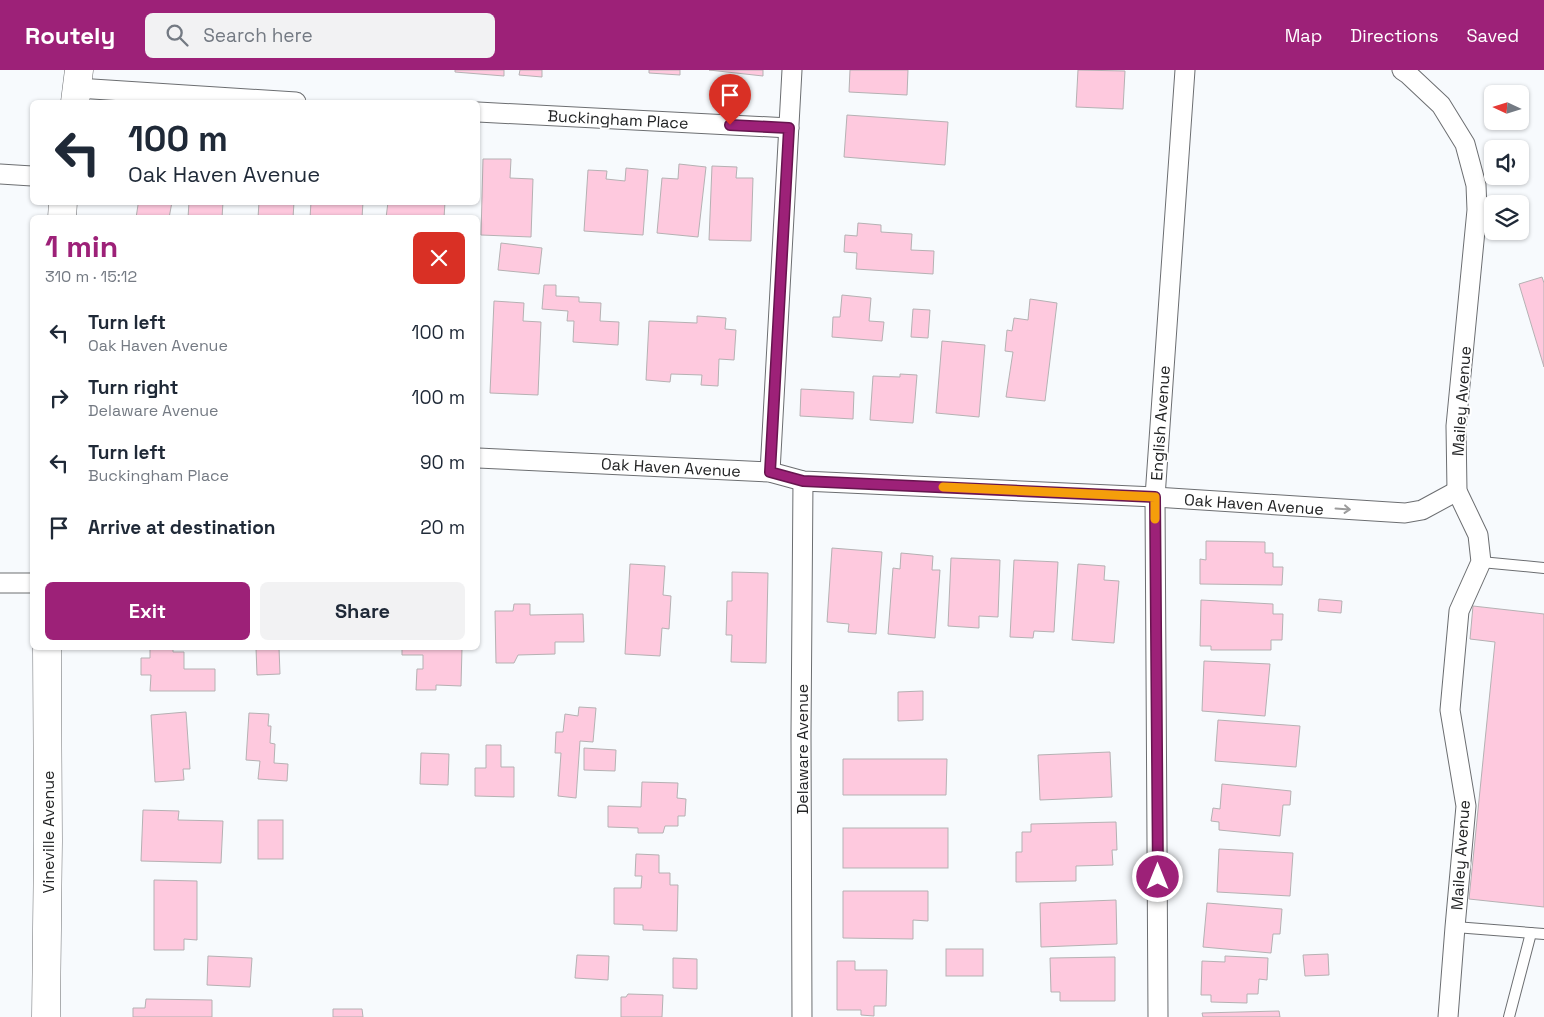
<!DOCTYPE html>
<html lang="en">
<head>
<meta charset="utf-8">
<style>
  :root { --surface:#fff; --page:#f2f2f3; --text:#1f2937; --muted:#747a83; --accent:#9d2178 }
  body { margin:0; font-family:"Space Grotesk",sans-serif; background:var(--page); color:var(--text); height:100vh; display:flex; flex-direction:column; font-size:19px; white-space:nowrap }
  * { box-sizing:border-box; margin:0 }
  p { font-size:16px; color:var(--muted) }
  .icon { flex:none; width:28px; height:28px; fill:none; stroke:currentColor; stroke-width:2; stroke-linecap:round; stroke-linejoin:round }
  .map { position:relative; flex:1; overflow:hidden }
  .side { position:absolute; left:30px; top:145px; width:450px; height:435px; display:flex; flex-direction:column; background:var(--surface); border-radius:8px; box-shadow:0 1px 4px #0004 }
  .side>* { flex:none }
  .guide { position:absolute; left:30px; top:30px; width:450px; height:105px; border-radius:8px; box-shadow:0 1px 4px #0004; background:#fff; color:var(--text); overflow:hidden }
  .needle { width:32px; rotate:274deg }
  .fabs { position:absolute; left:1484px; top:15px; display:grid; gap:10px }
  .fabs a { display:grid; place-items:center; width:45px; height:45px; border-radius:8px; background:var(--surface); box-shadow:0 1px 4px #0004; font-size:25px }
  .pin { position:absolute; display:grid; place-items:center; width:42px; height:42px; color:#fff; margin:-51px -21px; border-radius:50% 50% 50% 0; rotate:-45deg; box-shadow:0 0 5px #0007 }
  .pin .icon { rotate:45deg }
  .me { position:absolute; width:55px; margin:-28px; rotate:0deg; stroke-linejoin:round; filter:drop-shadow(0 0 4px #0008) }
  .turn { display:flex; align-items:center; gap:18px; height:105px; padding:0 15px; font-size:22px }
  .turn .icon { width:65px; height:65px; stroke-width:2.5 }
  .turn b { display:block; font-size:35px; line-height:42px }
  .round { display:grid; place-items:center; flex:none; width:52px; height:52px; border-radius:8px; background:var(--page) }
  .summary { display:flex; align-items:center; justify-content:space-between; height:85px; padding:0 15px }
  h1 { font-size:30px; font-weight:600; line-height:38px; color:var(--accent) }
  .primary-button { display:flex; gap:10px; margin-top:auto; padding:10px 15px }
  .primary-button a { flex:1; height:58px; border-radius:8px; background:var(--accent); color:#fff; font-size:20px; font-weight:600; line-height:58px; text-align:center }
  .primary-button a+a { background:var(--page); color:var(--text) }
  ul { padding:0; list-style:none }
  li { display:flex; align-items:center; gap:15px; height:65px; padding:0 15px }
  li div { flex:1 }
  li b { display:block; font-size:19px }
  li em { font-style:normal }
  header { display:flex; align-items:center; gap:30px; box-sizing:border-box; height:70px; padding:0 25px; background:var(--accent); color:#fff }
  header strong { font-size:24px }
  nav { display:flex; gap:28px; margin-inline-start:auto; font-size:18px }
  .search { width:350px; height:45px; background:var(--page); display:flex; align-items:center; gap:12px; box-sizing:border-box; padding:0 18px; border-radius:8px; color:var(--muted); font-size:19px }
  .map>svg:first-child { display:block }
  .building { fill:#fec9de; stroke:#b5b1b3 }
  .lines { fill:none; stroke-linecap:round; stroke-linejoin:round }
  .lane-casing { stroke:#6c6e71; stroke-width:12 }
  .street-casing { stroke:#6c6e71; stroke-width:21 }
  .primary-casing { stroke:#6c6e71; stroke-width:29 }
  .lane { stroke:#fff; stroke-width:10 }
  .street { stroke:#fff; stroke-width:19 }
  .primary { stroke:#fff; stroke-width:28 }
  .oneway { stroke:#9c9c9c }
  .route-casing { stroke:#66154e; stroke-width:12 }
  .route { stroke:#9d2178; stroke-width:9 }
  .slow { stroke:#f59e0b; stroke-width:9 }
  .labels { text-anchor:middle; stroke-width:4; stroke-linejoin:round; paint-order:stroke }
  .street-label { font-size:16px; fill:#222324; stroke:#fff }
</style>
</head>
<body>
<header>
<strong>Routely</strong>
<div class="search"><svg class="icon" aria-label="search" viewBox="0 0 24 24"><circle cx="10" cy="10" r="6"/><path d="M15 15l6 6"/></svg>Search here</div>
<nav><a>Map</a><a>Directions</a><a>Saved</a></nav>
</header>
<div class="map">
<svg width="1544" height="947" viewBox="0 0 1544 947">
  <rect width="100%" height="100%" fill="#f7fafd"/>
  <g class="building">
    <polygon points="455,0 504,0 504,6 455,2"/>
    <polygon points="520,0 542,0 542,7 519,5"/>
    <polygon points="649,0 680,0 680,5 649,3"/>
    <polygon points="709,0 763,0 763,6"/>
    <polygon points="850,0 908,0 907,25 849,22"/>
    <polygon points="1078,0 1125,1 1123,39 1076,37"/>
    <polygon points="847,45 948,52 945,95 844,87"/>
    <polygon points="483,89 511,89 510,108 533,109 531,167 481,165"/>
    <polygon points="679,94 706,97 698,167 657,163 662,108 678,109"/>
    <polygon points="712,96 737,97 736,108 753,108 751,171 709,170"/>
    <polygon points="626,98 648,100 643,165 584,161 588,100 607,101 606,109 625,111"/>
    <polygon points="137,132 172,132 169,148 136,148 138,135"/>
    <polygon points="189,132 223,132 222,148 188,148"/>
    <polygon points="259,132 294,132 293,148 258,148"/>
    <polygon points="311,132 363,132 362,148 310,148"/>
    <polygon points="388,132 445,132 444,148 386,148"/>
    <polygon points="858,153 881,155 881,162 912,164 911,180 934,181 933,204 856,199 857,183 844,182 845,165 857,166"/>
    <polygon points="501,173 542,178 539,204 498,200"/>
    <polygon points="1542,207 1544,213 1544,297 1519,214"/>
    <polygon points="544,215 556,215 556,226 579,227 579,232 601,233 600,251 619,252 618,275 573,272 574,251 567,251 568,241 542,239"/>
    <polygon points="842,225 871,228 869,251 884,252 882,271 832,267 833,247 840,247"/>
    <polygon points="1030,229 1057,233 1045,331 1006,327 1013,282 1005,281 1007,260 1012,261 1014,248 1028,250"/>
    <polygon points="494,231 524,233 523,251 541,252 538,325 490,323"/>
    <polygon points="913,239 930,240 928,268 911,267"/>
    <polygon points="697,246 726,248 725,259 736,260 734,290 719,289 718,316 701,315 702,305 671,304 670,312 646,310 649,251 697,253"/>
    <polygon points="942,271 985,275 979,347 936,343"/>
    <polygon points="900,304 917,305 913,353 870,350 873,306 900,307"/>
    <polygon points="801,319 854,322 853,349 800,346"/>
    <polygon points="1206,471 1265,472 1265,483 1273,483 1273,497 1283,497 1282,515 1200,514 1200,489 1206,490"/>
    <polygon points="832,478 882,482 876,564 848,562 849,554 827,552"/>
    <polygon points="901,483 933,486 932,500 940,500 935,568 888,564 893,498 900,499"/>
    <polygon points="951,488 1000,490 998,547 979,546 979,558 948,556"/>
    <polygon points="1014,490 1058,492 1054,562 1034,561 1033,568 1010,567"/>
    <polygon points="630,494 665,496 663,525 671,526 669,559 662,558 660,586 625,584"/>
    <polygon points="1078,494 1105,496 1104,510 1119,511 1114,573 1072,570"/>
    <polygon points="732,502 768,503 766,593 731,592 732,565 726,565 727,531 732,531"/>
    <polygon points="1319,529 1342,531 1341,543 1318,541"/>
    <polygon points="1201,530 1273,534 1273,544 1283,544 1282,570 1271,570 1271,580 1211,580 1211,576 1200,576"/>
    <polygon points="514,534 530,534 530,545 583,544 584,572 555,572 555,584 518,585 514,593 496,593 495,541 513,541"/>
    <polygon points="1473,536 1544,544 1544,837 1469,829 1495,572 1470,569"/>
    <polygon points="150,578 173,578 173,582 184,582 184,599 215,599 215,621 150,621 151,605 141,605 141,588 150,588"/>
    <polygon points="256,578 279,578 280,604 257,605"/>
    <polygon points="402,578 462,578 461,616 436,615 436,620 416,620 417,599 423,599 423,585 402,585"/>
    <polygon points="1204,591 1270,594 1265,646 1202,641"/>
    <polygon points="923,621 923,650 898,651 898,622"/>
    <polygon points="579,637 596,638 593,672 580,671 576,728 558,726 561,683 555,683 556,662 563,662 565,644 578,646"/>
    <polygon points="186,642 190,699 183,699 184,710 155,712 151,645"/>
    <polygon points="249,643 269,644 268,656 271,656 270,673 275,674 274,693 288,694 287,711 258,709 260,691 246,690"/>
    <polygon points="1218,650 1300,656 1296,697 1215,691"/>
    <polygon points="486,675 501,675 501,697 514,697 514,727 475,726 475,698 486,698"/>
    <polygon points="584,678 616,680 615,701 584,700"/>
    <polygon points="1110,682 1112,727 1040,730 1038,685"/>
    <polygon points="421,683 449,684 448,715 420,714"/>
    <polygon points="843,689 947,689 946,725 843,725"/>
    <polygon points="642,712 678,713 677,728 686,729 685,746 678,746 678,756 665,756 663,763 638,763 638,758 608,757 608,736 641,737"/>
    <polygon points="1222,714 1291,721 1290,735 1283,735 1280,766 1219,760 1219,752 1211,751 1213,738 1220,739"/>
    <polygon points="143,740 179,741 178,750 223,751 221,793 141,791"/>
    <rect x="258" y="750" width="25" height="39"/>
    <polygon points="1116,752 1117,780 1112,780 1113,795 1076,796 1076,811 1016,812 1016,782 1022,782 1022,762 1031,762 1031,754"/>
    <rect x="843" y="758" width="105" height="40"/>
    <polygon points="1219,779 1293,783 1290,826 1217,822"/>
    <polygon points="636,784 659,785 659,803 670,803 670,815 678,815 677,861 643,860 643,855 614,854 614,818 641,818 642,806 635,806"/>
    <polygon points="154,810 197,811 197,870 184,869 184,880 154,880"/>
    <polygon points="843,821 928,821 928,851 913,850 913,869 843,868"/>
    <polygon points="1116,830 1117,874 1041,877 1040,833"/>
    <polygon points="1207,833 1282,839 1280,864 1273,864 1271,883 1203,877"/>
    <rect x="946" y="879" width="37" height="27"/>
    <polygon points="1328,884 1329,905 1305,906 1303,885"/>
    <polygon points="577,885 609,886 608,910 575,908"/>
    <polygon points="208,886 252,888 250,917 207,915"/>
    <polygon points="1225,886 1268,888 1267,910 1259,909 1258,924 1247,924 1247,933 1211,932 1211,925 1201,925 1202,891 1225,892"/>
    <polygon points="1115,887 1115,931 1060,931 1060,922 1051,922 1050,888"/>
    <polygon points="673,888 697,889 697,919 673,918"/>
    <polygon points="837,891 855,891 855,900 887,900 886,936 874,936 874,946 861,945 861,940 837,940"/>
    <polygon points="628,924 663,925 662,947 621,947 621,927 626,927"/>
    <polygon points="146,929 212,930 212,947 133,947 133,938 145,938"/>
    <polygon points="333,939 362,939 363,947 333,947"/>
    <polygon points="1279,941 1280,947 1203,947 1202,943"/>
  </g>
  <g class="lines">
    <g class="lane-casing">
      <g id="lane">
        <polyline points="1481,492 1544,498"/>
        <polyline points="1455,857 1544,864"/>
        <polyline points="1509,947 1531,863"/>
      </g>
    </g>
    <g class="street-casing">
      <g id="street">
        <polyline points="1402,0 1408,4 1441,35 1465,74 1476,115 1477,140 1456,356 1457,421 1478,465 1481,492 1459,541 1450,640 1466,736 1455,857 1448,947"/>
        <polyline points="77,18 296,32"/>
        <polyline points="478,42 789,58"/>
        <polyline points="0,104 32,106"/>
        <polyline points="478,388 770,402 803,411 1155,427 1405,443 1422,440 1457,421"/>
        <polyline points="770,402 792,0"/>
        <polyline points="0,513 32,513"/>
        <polyline points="802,947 801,664 803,411"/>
        <polyline points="1158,947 1155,427 1185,0"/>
      </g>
    </g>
    <g class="primary-casing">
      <g id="primary">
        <polyline points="75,32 79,0"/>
        <polyline points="62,148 63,132"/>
        <polyline points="46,947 48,771 47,578"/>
      </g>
    </g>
    <use href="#lane" class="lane"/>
    <use href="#street" class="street"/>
    <use href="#primary" class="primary"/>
  </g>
  <defs><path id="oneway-shaft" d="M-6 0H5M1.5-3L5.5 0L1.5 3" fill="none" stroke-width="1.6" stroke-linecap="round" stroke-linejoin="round" transform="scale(1.25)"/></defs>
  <use class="oneway" href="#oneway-shaft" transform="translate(1343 439) rotate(4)"/>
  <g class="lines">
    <g class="route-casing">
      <polyline id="route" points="730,55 789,58 770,402 803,411 1155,427 1158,807"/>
    </g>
    <use href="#route" class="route"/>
    <polyline class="slow" points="943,417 1155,427 1155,449"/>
  </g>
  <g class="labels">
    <g class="street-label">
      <text transform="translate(618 49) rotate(3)" y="6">Buckingham Place</text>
      <text transform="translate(1461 331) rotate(-86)" y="6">Mailey Avenue</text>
      <text transform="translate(1160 353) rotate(-86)" y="6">English Avenue</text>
      <text transform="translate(671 397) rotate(3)" y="6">Oak Haven Avenue</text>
      <text transform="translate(1254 434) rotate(4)" y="6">Oak Haven Avenue</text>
      <text transform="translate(802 679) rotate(-90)" y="6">Delaware Avenue</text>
      <text transform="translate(48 762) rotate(-90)" y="6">Vineville Avenue</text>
      <text transform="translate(1460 785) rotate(-86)" y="6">Mailey Avenue</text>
    </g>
  </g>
</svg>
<div class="fabs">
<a><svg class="needle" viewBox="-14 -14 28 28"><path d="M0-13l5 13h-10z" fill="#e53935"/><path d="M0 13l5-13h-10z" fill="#747a83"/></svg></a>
<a><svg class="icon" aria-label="sound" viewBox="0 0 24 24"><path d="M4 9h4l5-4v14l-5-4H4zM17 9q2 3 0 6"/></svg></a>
<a><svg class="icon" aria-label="layers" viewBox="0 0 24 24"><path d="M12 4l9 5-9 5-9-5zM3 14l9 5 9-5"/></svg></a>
</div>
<div class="pin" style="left:730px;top:55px;background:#d93025"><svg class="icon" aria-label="arrive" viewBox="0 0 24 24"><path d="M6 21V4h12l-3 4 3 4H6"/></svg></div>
<svg class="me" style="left:1158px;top:807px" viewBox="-20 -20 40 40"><circle r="17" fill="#9d2178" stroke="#fff" stroke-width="3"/><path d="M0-11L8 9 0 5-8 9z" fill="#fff"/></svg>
<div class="guide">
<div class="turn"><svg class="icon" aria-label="left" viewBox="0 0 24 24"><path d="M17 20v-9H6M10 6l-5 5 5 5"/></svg><div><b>100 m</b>Oak Haven Avenue</div></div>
</div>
<section class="side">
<div class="summary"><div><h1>1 min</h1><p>310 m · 15:12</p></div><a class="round" style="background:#d93025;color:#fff"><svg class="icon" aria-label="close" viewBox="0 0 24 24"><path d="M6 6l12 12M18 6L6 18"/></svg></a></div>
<ul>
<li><svg class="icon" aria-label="left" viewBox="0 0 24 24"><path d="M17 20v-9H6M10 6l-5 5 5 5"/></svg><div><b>Turn left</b><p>Oak Haven Avenue</p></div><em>100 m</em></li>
<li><svg class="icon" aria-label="right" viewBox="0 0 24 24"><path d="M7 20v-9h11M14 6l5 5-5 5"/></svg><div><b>Turn right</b><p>Delaware Avenue</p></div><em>100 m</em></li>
<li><svg class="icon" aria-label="left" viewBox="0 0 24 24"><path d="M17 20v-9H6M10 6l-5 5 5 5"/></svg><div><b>Turn left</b><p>Buckingham Place</p></div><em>90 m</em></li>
<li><svg class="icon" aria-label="arrive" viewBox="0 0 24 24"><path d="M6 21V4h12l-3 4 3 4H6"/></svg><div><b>Arrive at destination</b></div><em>20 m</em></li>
</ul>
<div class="primary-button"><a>Exit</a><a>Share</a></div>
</section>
</div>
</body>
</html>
